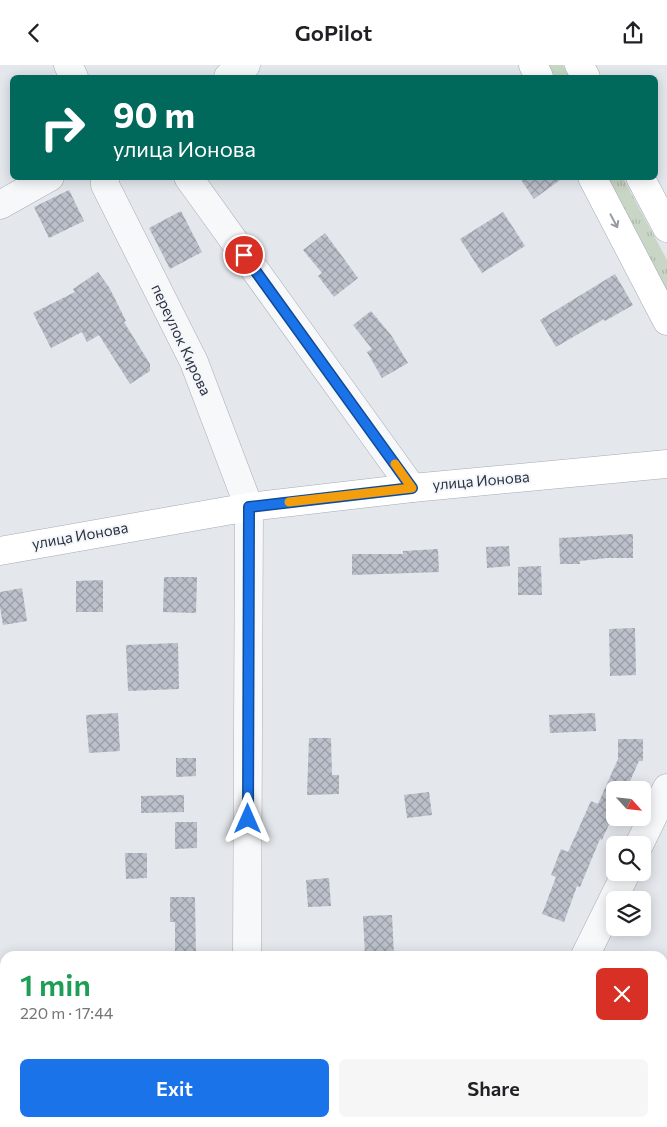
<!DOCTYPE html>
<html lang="en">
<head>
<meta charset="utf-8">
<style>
  :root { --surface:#fff; --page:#f6f6f6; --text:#202124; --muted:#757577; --accent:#1a73e8 }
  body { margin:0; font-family:Commissioner,sans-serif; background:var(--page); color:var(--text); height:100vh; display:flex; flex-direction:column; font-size:19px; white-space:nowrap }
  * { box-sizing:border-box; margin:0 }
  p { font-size:16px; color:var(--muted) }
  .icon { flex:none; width:28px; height:28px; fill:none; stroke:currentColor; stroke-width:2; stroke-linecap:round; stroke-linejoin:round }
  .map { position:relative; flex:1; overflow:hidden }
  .drawer { position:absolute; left:0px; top:886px; width:668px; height:176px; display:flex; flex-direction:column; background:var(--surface); border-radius:15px 15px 0 0; box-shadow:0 2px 12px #0003 }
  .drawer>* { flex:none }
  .hud { position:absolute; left:10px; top:10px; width:648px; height:105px; border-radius:8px; box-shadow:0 2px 12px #0003; background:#00695c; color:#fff; overflow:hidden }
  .needle { width:32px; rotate:117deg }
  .fabs { position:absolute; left:606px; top:716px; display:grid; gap:10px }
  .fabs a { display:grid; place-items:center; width:45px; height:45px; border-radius:8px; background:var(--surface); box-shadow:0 2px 12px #0003; font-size:25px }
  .pin { position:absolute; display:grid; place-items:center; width:42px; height:42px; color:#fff; margin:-21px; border:2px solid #fff; border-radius:50%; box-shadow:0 1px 5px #0007 }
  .me { position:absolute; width:55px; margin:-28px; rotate:0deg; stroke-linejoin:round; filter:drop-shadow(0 0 4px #0008) }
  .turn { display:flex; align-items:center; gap:18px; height:105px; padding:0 20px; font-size:22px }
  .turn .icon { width:65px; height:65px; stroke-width:2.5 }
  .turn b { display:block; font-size:35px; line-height:42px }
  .round { display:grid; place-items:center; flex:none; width:52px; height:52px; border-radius:8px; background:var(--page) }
  .summary { display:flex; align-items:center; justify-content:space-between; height:85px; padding:0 20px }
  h1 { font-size:30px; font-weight:600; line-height:38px; color:#1e9e55 }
  .action { display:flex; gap:10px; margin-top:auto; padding:10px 20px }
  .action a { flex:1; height:58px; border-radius:8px; background:var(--accent); color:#fff; font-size:20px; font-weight:600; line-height:58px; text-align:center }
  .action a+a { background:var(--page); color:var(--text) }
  header { display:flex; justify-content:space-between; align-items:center; height:65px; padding:0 20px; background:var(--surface); font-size:22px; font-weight:600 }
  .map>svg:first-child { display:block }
  .grass { fill:url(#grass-tufts) }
  .building { fill:url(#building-cross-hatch) }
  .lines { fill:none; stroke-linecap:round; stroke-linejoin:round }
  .minor-casing { stroke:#a9aeb7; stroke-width:29 }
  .major-casing { stroke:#a3abb8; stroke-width:29 }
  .minor { stroke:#f7f8fa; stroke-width:28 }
  .major { stroke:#fff; stroke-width:28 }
  .oneway { stroke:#959aa2 }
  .route-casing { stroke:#114b97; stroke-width:12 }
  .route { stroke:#1a73e8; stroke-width:9 }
  .slow { stroke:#f59e0b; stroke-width:9 }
  .labels { text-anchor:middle; stroke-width:4; stroke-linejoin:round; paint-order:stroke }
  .street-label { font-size:15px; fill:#2b3445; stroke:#f4f6f9 }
</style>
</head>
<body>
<header><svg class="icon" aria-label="back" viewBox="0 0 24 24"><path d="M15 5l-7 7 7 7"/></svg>GoPilot<svg class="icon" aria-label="share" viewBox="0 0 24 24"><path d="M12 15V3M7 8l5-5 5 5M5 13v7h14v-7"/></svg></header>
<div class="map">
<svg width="667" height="1062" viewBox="0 0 667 1062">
  <defs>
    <pattern id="grass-tufts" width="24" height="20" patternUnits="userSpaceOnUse" patternTransform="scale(1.25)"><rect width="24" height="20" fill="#c9d6c5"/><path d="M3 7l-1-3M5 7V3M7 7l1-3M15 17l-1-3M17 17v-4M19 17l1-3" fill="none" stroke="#adb8ab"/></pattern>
    <pattern id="building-cross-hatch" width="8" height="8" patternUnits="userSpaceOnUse" patternTransform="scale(1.25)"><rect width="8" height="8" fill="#bbc0ca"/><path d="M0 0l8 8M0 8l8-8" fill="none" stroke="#989da6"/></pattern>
  </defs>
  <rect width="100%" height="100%" fill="#e4e7ec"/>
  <g class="grass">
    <polygon points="547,0 563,0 570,12 554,12"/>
    <polygon points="606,113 623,113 667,195 667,230"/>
  </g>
  <g class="building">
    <polygon points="519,112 564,112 534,134"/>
    <polygon points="69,125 84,156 49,173 34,142"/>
    <polygon points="181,146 202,187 170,204 149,163"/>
    <polygon points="503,147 525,181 482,208 460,174"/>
    <polygon points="325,168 358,213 334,232 318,211 322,208 303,185"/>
    <polygon points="98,207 109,222 126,256 124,257 150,299 150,306 130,319 99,270 87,277 82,267 51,283 33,248 75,227 73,224"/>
    <polygon points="615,209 633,240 605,256 604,254 556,282 540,255"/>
    <polygon points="371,246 391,270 408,298 382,313 367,287 372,284 353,260"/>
    <polygon points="633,469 633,493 607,493 580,496 580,499 560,499 559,473"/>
    <polygon points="509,481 510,501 487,503 486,482"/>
    <polygon points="438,484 439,507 352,510 352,489 403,489 403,486"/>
    <polygon points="541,501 542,530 518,530 518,502"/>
    <polygon points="164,512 197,512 196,548 163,547"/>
    <polygon points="103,515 103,547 76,547 76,516"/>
    <polygon points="22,523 27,556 3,560 0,542 0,527"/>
    <polygon points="635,563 636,610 610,611 609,564"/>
    <polygon points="178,578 179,624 128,626 126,580"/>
    <polygon points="118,648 120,686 89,688 86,650"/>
    <polygon points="595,648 596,666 550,668 549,650"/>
    <polygon points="309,673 331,673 332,710 339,710 339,729 307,730"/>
    <polygon points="618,674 643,674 643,696 639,696 626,725 615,725 615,746 602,775 600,774 580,822 577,821 564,857 542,849 556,812 551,810 561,784 568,787 591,736 598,739 618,694"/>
    <polygon points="176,693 196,693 196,711 176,712"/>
    <polygon points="429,727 432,750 407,753 404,730"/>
    <polygon points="184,730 184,747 141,748 141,731"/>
    <polygon points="175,757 197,757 197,783 175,784"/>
    <polygon points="125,788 147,788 147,813 126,814"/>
    <polygon points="329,813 331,841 308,842 306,815"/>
    <polygon points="170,832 195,832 196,891 175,891 175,857 170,857"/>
    <polygon points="392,850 394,891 365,891 363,851"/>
  </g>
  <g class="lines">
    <g class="minor-casing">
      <g id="minor">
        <polyline points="68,0 74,12"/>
        <polyline points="228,12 246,0"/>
        <polyline points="105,112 105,120 194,297 249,442 247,891"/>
        <polyline points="188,112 412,423"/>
        <polyline points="0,140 50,112"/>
        <polyline points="639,780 667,723"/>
        <polyline points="585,891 626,808"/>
        <polyline points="0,1057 5,1057"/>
        <polyline points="87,1058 87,1062"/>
        <polyline points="529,1058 535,1062"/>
        <polyline points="503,1062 505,1058"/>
      </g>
    </g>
    <g class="major-casing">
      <g id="major">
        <polyline points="533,0 539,12"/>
        <polyline points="579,0 586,12"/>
        <polyline points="592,112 667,256"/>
        <polyline points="640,112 667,163"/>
        <polyline points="0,486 249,442 412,423 667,399"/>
      </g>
    </g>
    <use href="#minor" class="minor"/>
    <use href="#major" class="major"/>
  </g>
  <defs><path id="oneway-shaft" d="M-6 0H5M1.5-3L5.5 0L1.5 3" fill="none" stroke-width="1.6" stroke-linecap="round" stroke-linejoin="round" transform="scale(1.25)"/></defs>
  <use class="oneway" href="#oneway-shaft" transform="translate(614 156) rotate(62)"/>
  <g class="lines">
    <g class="route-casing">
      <polyline id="route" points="244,190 412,423 249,442 248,754"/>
    </g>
    <use href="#route" class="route"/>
    <polyline class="slow" points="289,437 412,423 395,399"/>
  </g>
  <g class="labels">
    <g class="street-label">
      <text transform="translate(181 275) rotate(65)" y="5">переулок Кирова</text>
      <text transform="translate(481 416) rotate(-5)" y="5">улица Ионова</text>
      <text transform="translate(80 471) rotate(-10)" y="5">улица Ионова</text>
    </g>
  </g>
</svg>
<div class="fabs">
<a><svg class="needle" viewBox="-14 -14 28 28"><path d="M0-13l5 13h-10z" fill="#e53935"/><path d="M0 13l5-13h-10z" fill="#757577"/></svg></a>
<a><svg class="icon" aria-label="search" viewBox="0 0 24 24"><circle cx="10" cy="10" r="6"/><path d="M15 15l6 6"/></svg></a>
<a><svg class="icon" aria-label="layers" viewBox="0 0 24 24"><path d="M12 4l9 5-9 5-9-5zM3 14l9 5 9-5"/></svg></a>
</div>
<div class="pin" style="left:244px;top:190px;background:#d93025"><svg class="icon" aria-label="arrive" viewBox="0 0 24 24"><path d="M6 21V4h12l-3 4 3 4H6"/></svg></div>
<svg class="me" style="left:248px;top:754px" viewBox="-20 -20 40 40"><path d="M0-17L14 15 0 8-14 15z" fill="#1a73e8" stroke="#fff" stroke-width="4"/></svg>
<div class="hud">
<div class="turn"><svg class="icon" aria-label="right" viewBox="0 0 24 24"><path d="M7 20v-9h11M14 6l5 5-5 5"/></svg><div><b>90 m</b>улица Ионова</div></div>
</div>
<section class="drawer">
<div class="summary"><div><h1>1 min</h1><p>220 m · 17:44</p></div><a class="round" style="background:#d93025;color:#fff"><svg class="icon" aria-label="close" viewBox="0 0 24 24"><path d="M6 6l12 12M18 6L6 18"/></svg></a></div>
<div class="action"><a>Exit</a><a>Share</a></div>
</section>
</div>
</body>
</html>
